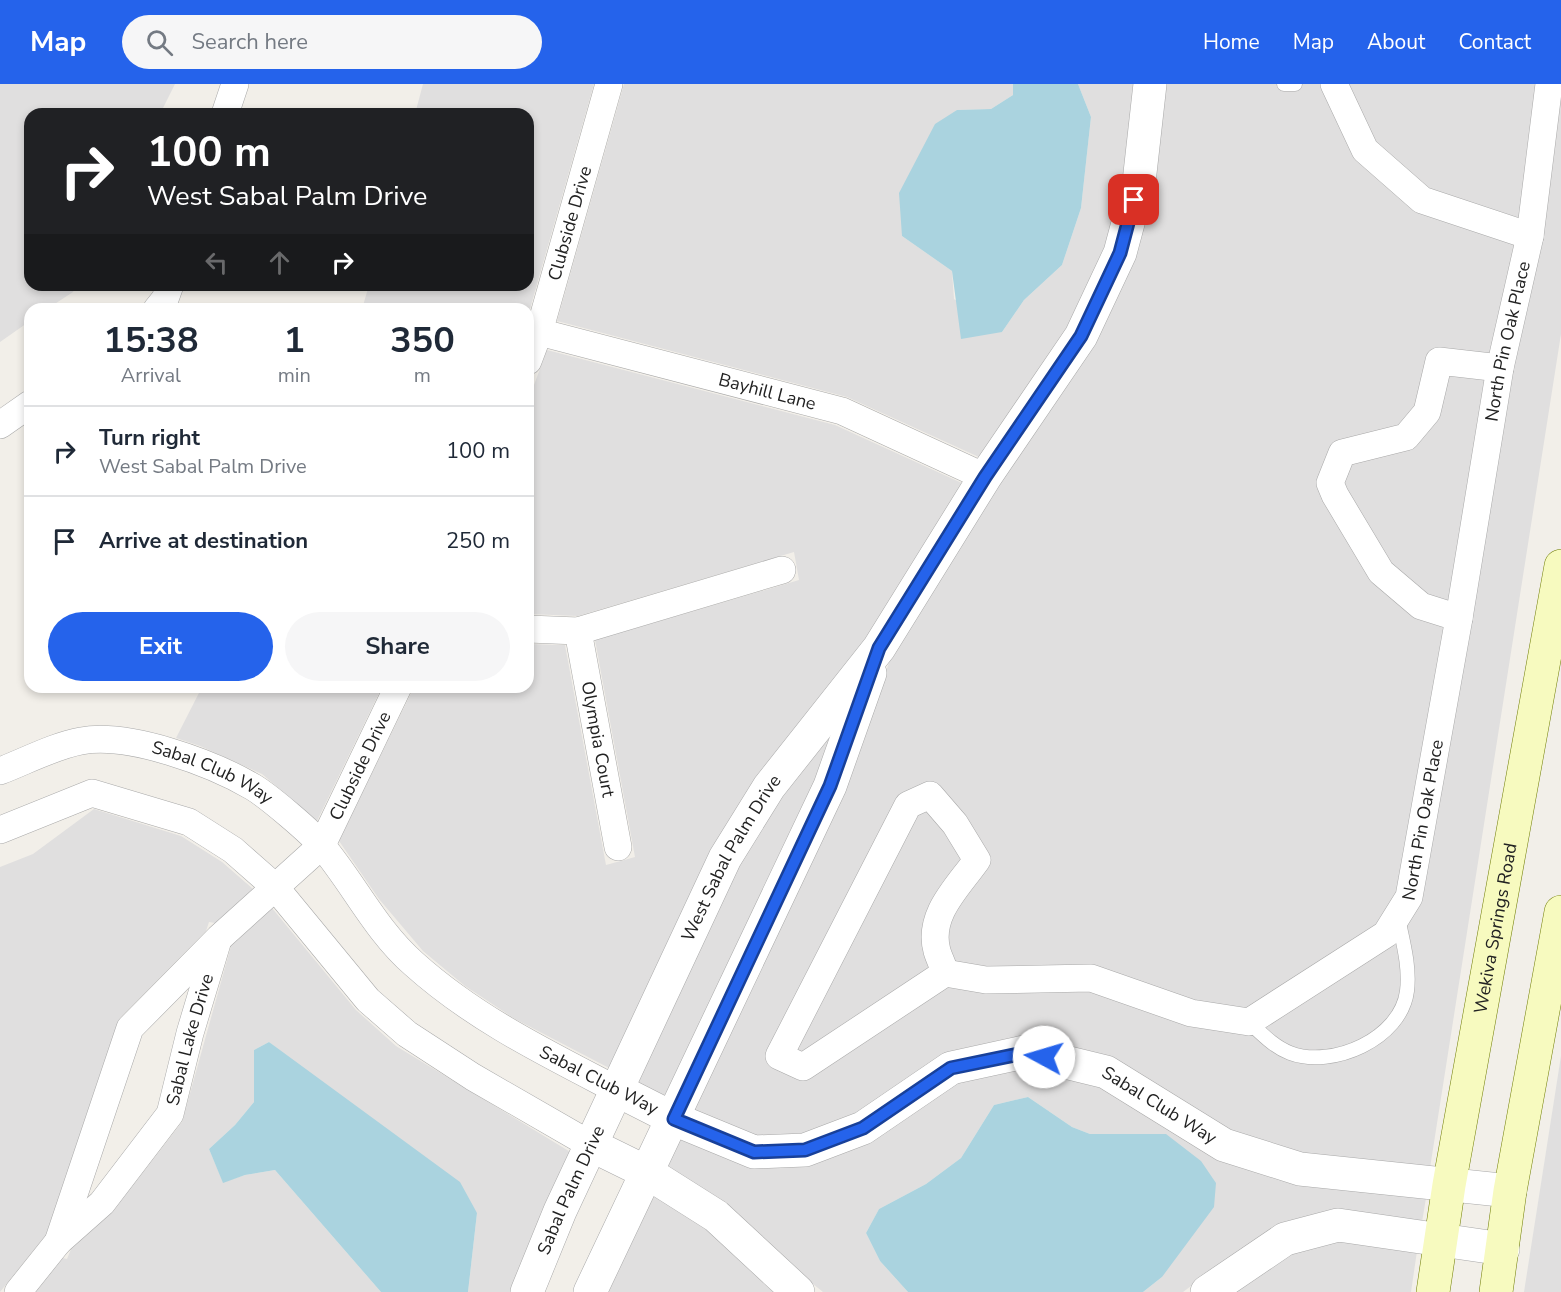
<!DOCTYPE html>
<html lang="en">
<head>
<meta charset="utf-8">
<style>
  :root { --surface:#fff; --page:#f6f6f7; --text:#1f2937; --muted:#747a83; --line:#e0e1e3; --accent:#2563eb }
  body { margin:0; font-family:"Nunito Sans",sans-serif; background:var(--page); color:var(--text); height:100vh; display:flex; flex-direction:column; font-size:22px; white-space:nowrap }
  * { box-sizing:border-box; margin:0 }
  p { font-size:20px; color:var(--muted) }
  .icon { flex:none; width:33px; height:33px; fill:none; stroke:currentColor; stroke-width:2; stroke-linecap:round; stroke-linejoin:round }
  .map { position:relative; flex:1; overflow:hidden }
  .side { position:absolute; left:24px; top:219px; width:510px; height:390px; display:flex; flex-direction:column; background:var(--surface); border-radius:18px; box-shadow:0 3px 9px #0003 }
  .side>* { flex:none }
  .guide { position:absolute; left:24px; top:24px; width:510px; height:183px; border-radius:18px; box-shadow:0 3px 9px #0003; background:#202124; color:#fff; overflow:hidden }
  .pin { position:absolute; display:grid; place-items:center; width:51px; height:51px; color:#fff; margin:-26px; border-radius:12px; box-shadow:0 3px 9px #0006 }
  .me { position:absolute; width:66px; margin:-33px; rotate:276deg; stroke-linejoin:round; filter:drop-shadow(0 0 4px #0008) }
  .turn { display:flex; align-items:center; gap:21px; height:126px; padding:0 24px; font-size:27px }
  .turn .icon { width:78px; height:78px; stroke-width:2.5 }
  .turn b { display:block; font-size:42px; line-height:51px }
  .lanes { display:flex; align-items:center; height:57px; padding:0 24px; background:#0003; justify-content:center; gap:30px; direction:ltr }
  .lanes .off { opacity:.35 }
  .eta { display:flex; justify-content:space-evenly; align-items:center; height:102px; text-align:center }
  .eta b { font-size:36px; font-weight:700; line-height:42px }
  .cta { display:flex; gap:12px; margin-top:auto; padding:12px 24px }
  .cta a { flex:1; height:69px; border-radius:36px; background:var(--accent); color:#fff; font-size:24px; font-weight:700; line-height:69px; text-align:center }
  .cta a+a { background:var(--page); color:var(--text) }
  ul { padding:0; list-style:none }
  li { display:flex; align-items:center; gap:18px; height:90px; padding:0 24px; border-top:2px solid var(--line) }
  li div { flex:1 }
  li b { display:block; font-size:22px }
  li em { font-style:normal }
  header { display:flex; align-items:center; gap:36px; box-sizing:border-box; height:84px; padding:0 30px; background:var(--accent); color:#fff }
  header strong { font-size:28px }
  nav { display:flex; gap:33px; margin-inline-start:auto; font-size:21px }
  .search { width:420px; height:54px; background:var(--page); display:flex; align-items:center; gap:15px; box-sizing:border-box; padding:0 21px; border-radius:33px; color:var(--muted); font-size:22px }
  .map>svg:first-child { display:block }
  .residential { fill:#e0dfdf }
  .water { fill:#aad3df }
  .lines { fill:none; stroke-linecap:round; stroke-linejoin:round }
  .service-casing { stroke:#a9a9a9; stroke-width:15 }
  .minor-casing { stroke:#a9a9a9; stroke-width:28 }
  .tertiary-casing { stroke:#a9a9a9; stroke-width:34 }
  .secondary-casing { stroke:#707d05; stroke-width:34 }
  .service { stroke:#fff; stroke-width:14 }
  .minor { stroke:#fff; stroke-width:27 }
  .tertiary { stroke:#fff; stroke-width:33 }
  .secondary { stroke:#f7fabf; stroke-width:33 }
  .route-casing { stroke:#184099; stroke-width:15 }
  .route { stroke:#2563eb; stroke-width:10 }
  .labels { text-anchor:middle; stroke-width:4.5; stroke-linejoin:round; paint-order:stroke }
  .street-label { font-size:18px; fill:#222; stroke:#fff }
</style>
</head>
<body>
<header>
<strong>Map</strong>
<div class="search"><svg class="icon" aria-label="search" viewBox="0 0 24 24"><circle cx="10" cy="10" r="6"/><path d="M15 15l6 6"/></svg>Search here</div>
<nav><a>Home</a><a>Map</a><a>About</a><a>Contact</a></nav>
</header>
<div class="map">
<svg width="1561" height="1208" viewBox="0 0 1561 1208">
  <rect width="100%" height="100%" fill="#f2efe9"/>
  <g class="residential">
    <polygon points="0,0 175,0 160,30 30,30 30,201 76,201 73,208 47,225 30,225 30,237 0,258"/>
    <polygon points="423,0 594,0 528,232 528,225 362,225 369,201 528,201 528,30 415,30"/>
    <polygon points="624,0 1013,0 1013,11 991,25 957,26 902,152 952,187 954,215 1002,248 1024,216 1062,181 1081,124 1091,33 1078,0 1135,0 1124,97 1106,166 1068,246 981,374 847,313 557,237"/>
    <polygon points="1165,0 1561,0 1561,250 1430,1084 1305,1070 1232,1047 1029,954 857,1031 803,1052 758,1053 694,1026 844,707 892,570 998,399 1093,259"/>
    <polygon points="547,266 835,341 964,400 873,547 870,547 865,559 611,985 515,935 465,902 423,867 379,815 339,757 414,603 528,603 528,560 565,561 606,781 635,773 595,556 799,496 794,468 578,532 528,530 528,317"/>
    <polygon points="202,603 382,603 317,737 262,690 200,662 176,654"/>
    <polygon points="837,639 816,698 668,1014 637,998 738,780 781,710"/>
    <polygon points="94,725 181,752 222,778 253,805 215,839 209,838 206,847 120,934 46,1151 0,1208 0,783 33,770"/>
    <polygon points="272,824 356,926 396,962 572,1069 512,1208 468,1208 477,1129 269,958 254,966 254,1018 235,1041 209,1065 223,1098 245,1091 275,1086 381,1208 35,1208 63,1174 67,1175 71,1165 113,1127 182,1038 231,862"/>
    <polygon points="1561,972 1561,1208 1524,1208"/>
    <polygon points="1022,984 1098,1002 1426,1114 1422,1138 1226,1176 1183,1208 1143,1208 1162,1193 1166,1050 1090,1050 1072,1043 1028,1013 994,1021 961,1074 926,1100 879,1125 866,1149 880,1177 908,1208 823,1208 667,1082 680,1055 746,1082 956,997"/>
    <polygon points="653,1111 706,1144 773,1208 605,1208"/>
    <polygon points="1337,1156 1417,1167 1411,1208 1229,1208 1290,1168"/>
  </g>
  <g class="water">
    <polygon points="1013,0 1078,0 1091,33 1081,124 1062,181 1024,216 1002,248 961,255 952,187 902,152 899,109 935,40 957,26 991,25 1013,11"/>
    <polygon points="269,958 460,1098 477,1129 468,1208 381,1208 275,1086 245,1091 223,1099 209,1065 235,1041 254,1018 254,966"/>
    <polygon points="1028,1013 1072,1043 1090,1050 1166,1050 1201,1077 1216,1099 1214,1123 1162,1193 1143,1208 908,1208 880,1177 866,1149 879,1125 926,1100 961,1074 994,1021"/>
  </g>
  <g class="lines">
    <g class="service-casing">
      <g id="service">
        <polyline points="1284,0 1295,0"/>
        <path d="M1249,938C1261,949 1274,963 1290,969C1332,985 1401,955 1407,907C1410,883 1403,858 1398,834"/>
      </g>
    </g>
    <g class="minor-casing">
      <g id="minor">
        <polyline points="1334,0 1365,66 1422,116 1530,152"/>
        <polyline points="225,30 235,0"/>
        <polyline points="157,225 165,215 170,201"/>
        <path id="s1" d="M539,248L842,327L985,393"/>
        <path id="s2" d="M528,277L539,248L609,0"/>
        <polyline points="0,341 30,320"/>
        <polyline points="1459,534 1421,522 1381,488 1335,411 1330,399 1342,369 1406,353 1427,328 1439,277 1500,284"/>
        <polyline points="528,545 578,547 782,486"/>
        <path id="s3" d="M578,547L618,763"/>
        <path id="s4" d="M0,687C26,677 54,662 81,657C129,648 212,679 253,703C268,712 312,749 322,762C354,800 376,847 414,880C474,934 546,969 617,1006"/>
        <path d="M930,711L955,740L977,776C958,803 927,831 937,867C939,874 943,881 945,889L803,983L779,972L908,721Z"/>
        <polyline points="0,746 92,709 189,738 233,766 275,803 368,916 407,950 473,993 591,1061"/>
        <path id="s5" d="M945,889L986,896L1091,894L1191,929L1249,938L1386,850L1409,813L1459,534L1500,284L1530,152L1549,0"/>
        <path id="s6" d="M58,1158L130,944L219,854L322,761L398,603"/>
        <path id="s7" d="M18,1208L58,1158L102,1119L170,1030L190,949L217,859"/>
      </g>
    </g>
    <g class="tertiary-casing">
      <g id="tertiary">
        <path id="s8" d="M617,1006L674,1035L754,1068L805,1066L863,1044L951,984L1024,968L1106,988L1224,1061L1300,1085L1510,1107"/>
        <polyline points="591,1061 648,1089 716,1132 798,1208"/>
        <path id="s9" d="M527,1208L560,1127L725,774L769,703L879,564L985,393L1081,252L1120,169L1139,98L1150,0"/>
        <polyline points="590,1208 830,702 870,589"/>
        <polyline points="1207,1208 1285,1155 1338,1141 1503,1165"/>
      </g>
    </g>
    <g class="secondary-casing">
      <g id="secondary">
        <path id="s10" d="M1433,1208L1449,1101L1561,482"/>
        <polyline points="1496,1208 1510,1107 1561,828"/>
      </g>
    </g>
    <use href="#service" class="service"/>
    <use href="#minor" class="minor"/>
    <use href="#tertiary" class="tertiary"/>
    <use href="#secondary" class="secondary"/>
  </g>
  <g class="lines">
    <g class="route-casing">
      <polyline id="route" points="1044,973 1024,969 951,984 863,1044 805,1066 754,1068 674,1035 830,702 879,564 985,393 1081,252 1120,169 1134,116"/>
    </g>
    <use href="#route" class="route"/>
  </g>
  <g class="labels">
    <g class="street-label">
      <text dy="6" stroke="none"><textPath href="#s2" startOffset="144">Clubside Drive</textPath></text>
      <text dy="6" stroke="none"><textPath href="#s5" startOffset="1082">North Pin Oak Place</textPath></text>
      <text dy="6" stroke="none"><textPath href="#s1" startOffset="236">Bayhill Lane</textPath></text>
      <text dy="6" stroke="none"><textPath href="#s3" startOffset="110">Olympia Court</textPath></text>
      <text dy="6" stroke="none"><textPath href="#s6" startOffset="579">Clubside Drive</textPath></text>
      <text dy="6" stroke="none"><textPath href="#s4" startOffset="224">Sabal Club Way</textPath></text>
      <text dy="6" stroke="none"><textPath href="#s5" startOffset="596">North Pin Oak Place</textPath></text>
      <text dy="6" stroke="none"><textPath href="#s9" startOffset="480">West Sabal Palm Drive</textPath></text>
      <text dy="6" stroke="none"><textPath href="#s10" startOffset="369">Wekiva Springs Road</textPath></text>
      <text dy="6" stroke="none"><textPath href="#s7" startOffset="312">Sabal Lake Drive</textPath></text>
      <text transform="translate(599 996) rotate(27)" y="6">Sabal Club Way</text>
      <text dy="6" stroke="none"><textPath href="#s8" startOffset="592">Sabal Club Way</textPath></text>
      <text dy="6" stroke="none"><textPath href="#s9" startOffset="111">Sabal Palm Drive</textPath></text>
    </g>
  </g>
</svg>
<div class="pin" style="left:1134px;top:116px;background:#d93025"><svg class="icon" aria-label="arrive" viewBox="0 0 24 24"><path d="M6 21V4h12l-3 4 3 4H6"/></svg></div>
<svg class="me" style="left:1044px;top:973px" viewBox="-20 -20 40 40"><circle r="19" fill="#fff"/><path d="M0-13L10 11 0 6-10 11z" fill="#2563eb"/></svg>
<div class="guide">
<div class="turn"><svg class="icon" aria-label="right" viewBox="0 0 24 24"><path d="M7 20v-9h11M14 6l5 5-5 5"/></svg><div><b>100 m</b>West Sabal Palm Drive</div></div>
<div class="lanes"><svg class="icon off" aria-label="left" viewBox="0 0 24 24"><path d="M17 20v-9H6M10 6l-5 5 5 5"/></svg><svg class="icon off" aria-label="ahead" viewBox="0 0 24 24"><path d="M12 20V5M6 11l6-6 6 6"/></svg><svg class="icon" aria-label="right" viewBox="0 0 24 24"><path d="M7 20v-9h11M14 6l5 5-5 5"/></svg></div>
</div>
<section class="side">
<div class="eta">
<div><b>15:38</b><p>Arrival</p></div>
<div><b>1</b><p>min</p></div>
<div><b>350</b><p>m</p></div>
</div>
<ul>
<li><svg class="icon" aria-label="right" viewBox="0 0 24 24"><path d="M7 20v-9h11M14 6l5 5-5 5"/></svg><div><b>Turn right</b><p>West Sabal Palm Drive</p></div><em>100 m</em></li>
<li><svg class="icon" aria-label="arrive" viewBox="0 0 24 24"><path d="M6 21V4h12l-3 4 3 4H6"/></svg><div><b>Arrive at destination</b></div><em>250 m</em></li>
</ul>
<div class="cta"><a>Exit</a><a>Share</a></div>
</section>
</div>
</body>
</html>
